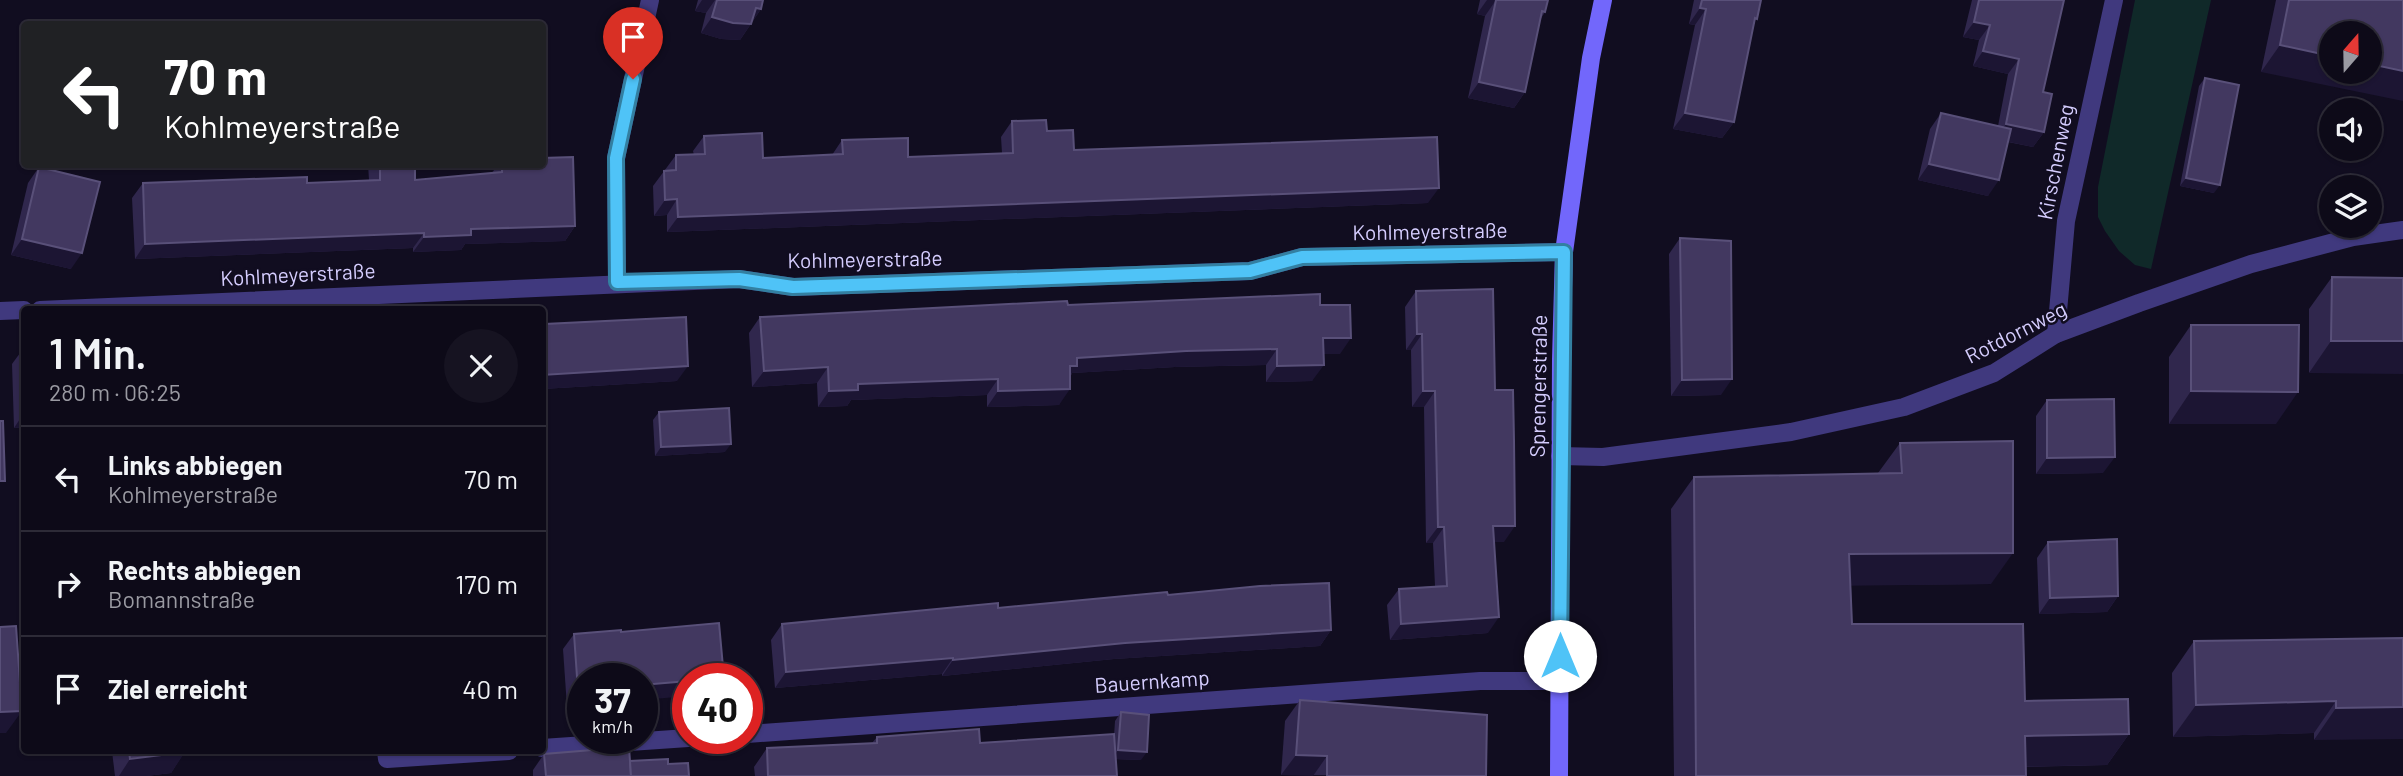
<!DOCTYPE html>
<html lang="de">
<head>
<meta charset="utf-8">
<style>
  :root { --surface:#0d0a18; --page:#161321; --text:#f1f3f6; --muted:#9a9aa2; --line:#2d2b37 }
  body { margin:0; font-family:Barlow,sans-serif; background:var(--page); color:var(--text); height:100vh; display:flex; flex-direction:column; font-size:26px; white-space:nowrap }
  * { box-sizing:border-box; margin:0 }
  p { font-size:23px; color:var(--muted) }
  .icon { flex:none; width:38px; height:38px; fill:none; stroke:currentColor; stroke-width:2; stroke-linecap:round; stroke-linejoin:round }
  .map { position:relative; flex:1; overflow:hidden }
  .side { position:absolute; left:21px; top:306px; width:525px; height:448px; display:flex; flex-direction:column; background:var(--surface); border-radius:7px; box-shadow:0 2px 5px #0004,0 0 0 2px var(--line) }
  .side>* { flex:none }
  .banner { position:absolute; left:21px; top:21px; width:525px; height:147px; border-radius:7px; box-shadow:0 2px 5px #0004,0 0 0 2px var(--line); background:#202124; color:#fff; overflow:hidden }
  .needle { width:46px; rotate:20deg }
  .fabs { position:absolute; left:2319px; top:21px; display:grid; gap:14px }
  .fabs a { display:grid; place-items:center; width:63px; height:63px; border-radius:50%; background:var(--surface); box-shadow:0 2px 5px #0004,0 0 0 2px var(--line); font-size:35px }
  .speed { position:absolute; left:567px; top:663px; display:flex; gap:14px; font-size:35px; font-weight:700; text-align:center }
  .speed>* { display:grid; place-content:center; width:91px; height:91px; border-radius:50%; background:var(--surface); box-shadow:0 2px 5px #0004,0 0 0 2px var(--line); line-height:1 }
  .speed small { font-size:18px; font-weight:400 }
  .speed .limit { border:10px solid #d22; background:#fff; color:#111 }
  .pin { position:absolute; display:grid; place-items:center; width:60px; height:60px; color:#fff; margin:-72px -30px; border-radius:50% 50% 50% 0; rotate:-45deg; box-shadow:0 0 7px #0007 }
  .pin .icon { rotate:45deg }
  .me { position:absolute; width:77px; margin:-38px; rotate:0deg; stroke-linejoin:round; filter:drop-shadow(0 0 5px #0008) }
  .turn { display:flex; align-items:center; gap:24px; height:147px; padding:0 28px; font-size:32px }
  .turn .icon { width:91px; height:91px; stroke-width:2.5 }
  .turn b { display:block; font-size:49px; line-height:60px }
  .round { display:grid; place-items:center; flex:none; width:74px; height:74px; border-radius:37px; background:var(--page) }
  .head { display:flex; align-items:center; justify-content:space-between; height:119px; padding:0 28px }
  h1 { font-size:42px; font-weight:600; line-height:52px }
  ul { padding:0; list-style:none }
  li { display:flex; align-items:center; gap:21px; height:105px; padding:0 28px; border-top:2px solid var(--line) }
  li div { flex:1 }
  li b { display:block; font-size:26px }
  li em { font-style:normal }
  .map>svg:first-child { display:block }
  .green { fill:#102929 }
  .lines { fill:none; stroke-linecap:round; stroke-linejoin:round }
  .street { stroke:#40397e; stroke-width:18 }
  .secondary { stroke:#7267fb; stroke-width:18 }
  .wall { fill:#30274d }
  .shaded-wall { fill:#1c1533 }
  .building { fill:#423860; stroke:#595079; stroke-width:2 }
  .route-casing { stroke:#337fa1; stroke-width:18 }
  .route { stroke:#4fc3f7; stroke-width:12 }
  .labels { text-anchor:middle; stroke-width:5; stroke-linejoin:round; paint-order:stroke }
  .street-label { font-size:21px; fill:#d5cdfe; stroke:#110d20 }
</style>
</head>
<body>
<div class="map">
<svg width="2403" height="776" viewBox="0 0 2403 776">
  <rect width="100%" height="100%" fill="#110d20"/>
  <polygon class="green" points="2135,0 2211,0 2151,269 2135,265 2119,251 2105,231 2098,217 2098,187"/>
  <g class="lines">
    <g class="street">
      <polyline points="617,282 616,158 650,0"/>
      <polyline points="40,310 739,279 793,287 1250,271 1302,257 1564,252"/>
      <polyline points="0,311 24,310"/>
      <polyline points="2056,334 2066,221 2114,0"/>
      <polyline points="1560,456 1603,457 1791,432 1904,407 1994,373 2056,334 2139,303 2251,264 2353,237 2403,230"/>
      <polyline points="747,734 1480,681 1559,681"/>
      <polyline points="542,748 688,738"/>
      <polyline points="386,751 387,759 509,751"/>
    </g>
    <polyline class="secondary" points="1559,776 1561,359 1564,252 1591,58 1603,0"/>
  </g>
  <g class="wall">
    <polygon points="698,0 763,0 761,9 740,40 721,39 701,33 706,13 695,11"/>
    <polygon points="1480,0 1548,0 1545,12 1540,20 1525,92 1514,108 1468,98 1485,16 1477,14"/>
    <polygon points="1694,0 1761,0 1754,23 1734,122 1722,138 1673,129 1695,25 1689,24"/>
    <polygon points="1972,0 2064,0 2043,92 2044,132 2033,147 2008,142 1988,196 1918,180 1930,129 1941,113 1998,126 2008,74 1973,66 1979,40 1963,37"/>
    <polygon points="2276,0 2403,0 2261,72"/>
    <polygon points="2205,78 2214,193 2180,186 2199,86"/>
    <polygon points="1012,121 1047,131 1074,150 1428,203 667,232 667,215 654,216 653,186 676,155 694,155 693,151 704,136 763,158 832,155 842,140 908,157 1002,153 1001,137"/>
    <polygon points="368,164 415,164 415,180 492,173 498,164 542,164 575,226 565,241 465,244 461,250 413,252 413,248 135,259 132,198 143,183 307,183 369,180"/>
    <polygon points="39,167 71,269 11,255 28,183"/>
    <polygon points="1680,238 1721,395 1671,396 1669,254"/>
    <polygon points="2332,277 2403,278 2309,373 2309,309"/>
    <polygon points="1416,291 1495,390 1504,542 1494,542 1488,633 1390,640 1387,605 1399,589 1435,586 1433,543 1426,543 1424,407 1412,407 1411,350 1406,350 1405,307"/>
    <polygon points="1068,305 1320,305 1340,354 1323,354 1312,381 1266,382 1266,365 1175,367 1072,373 1059,405 987,407 987,395 851,400 847,406 818,407 817,383 752,387 749,333 760,317"/>
    <polygon points="545,324 677,381 542,389 542,328"/>
    <polygon points="2191,325 2276,424 2169,424 2169,357"/>
    <polygon points="23,349 24,349 24,427 14,428 12,364"/>
    <polygon points="2047,400 2103,473 2036,474 2036,416"/>
    <polygon points="659,412 725,452 655,456 653,420"/>
    <polygon points="1900,443 1991,584 1851,585 1852,624 2025,701 2129,734 2107,765 2026,767 2026,776 1674,776 1671,509 1694,477 1878,473"/>
    <polygon points="2048,542 2118,596 2107,612 2039,614 2037,558"/>
    <polygon points="1168,595 1331,630 1320,646 1114,659 942,676 942,674 775,688 771,640 782,624"/>
    <polygon points="574,634 583,679 583,705 567,707 563,649"/>
    <polygon points="2403,638 2314,740 2314,733 2173,737 2172,673 2194,641"/>
    <polygon points="1300,700 1486,776 1281,775 1285,721"/>
    <polygon points="1121,712 1141,760 1115,759 1117,776 755,776 754,767 767,748 872,743 877,737 980,743 1114,736 1115,721"/>
    <polygon points="112,751 185,751 171,773 146,776 115,776"/>
    <polygon points="544,754 668,764 689,776 533,776 533,770"/>
  </g>
  <g class="shaded-wall">
    <polygon points="702,0 715,0 706,13 695,11"/>
    <polygon points="1487,0 1496,0 1485,16 1477,14"/>
    <polygon points="756,8 761,9 740,40 721,39 701,33 712,17"/>
    <polygon points="1700,8 1706,9 1695,25 1689,24"/>
    <polygon points="1974,22 1990,25 1979,40 1963,37"/>
    <polygon points="2280,45 2331,56 2331,72 2370,72 2370,64 2403,71 2403,101 2261,72"/>
    <polygon points="1983,51 2019,59 2008,74 1973,66"/>
    <polygon points="1479,82 1525,92 1514,108 1468,98"/>
    <polygon points="1685,113 1734,122 1722,138 1673,129"/>
    <polygon points="2006,124 2044,132 2033,147 1995,139"/>
    <polygon points="1929,164 1999,180 1988,196 1918,180"/>
    <polygon points="2186,178 2220,185 2214,193 2180,186"/>
    <polygon points="1439,188 1428,203 667,232 678,217"/>
    <polygon points="677,199 667,215 654,216 665,200"/>
    <polygon points="575,226 565,241 465,244 461,250 413,252 424,237 471,229"/>
    <polygon points="424,233 413,248 135,259 145,244"/>
    <polygon points="22,239 82,253 71,269 11,255"/>
    <polygon points="1417,334 1422,334 1411,350 1406,350"/>
    <polygon points="1323,338 1351,338 1340,354 1312,354"/>
    <polygon points="2331,341 2403,341 2403,374 2309,373"/>
    <polygon points="1277,349 1266,365 1175,367 1072,373 1066,382 1070,366 1077,358 1186,351"/>
    <polygon points="1324,365 1312,381 1266,382 1277,366"/>
    <polygon points="688,366 677,381 542,389 542,375"/>
    <polygon points="828,367 817,383 752,387 764,371"/>
    <polygon points="998,379 987,395 851,400 847,406 818,407 829,391 858,384"/>
    <polygon points="1732,379 1721,395 1671,396 1682,380"/>
    <polygon points="1070,389 1059,405 987,407 998,391"/>
    <polygon points="1423,391 1435,391 1424,407 1412,407"/>
    <polygon points="2191,391 2298,392 2276,424 2169,424"/>
    <polygon points="24,413 24,427 14,428"/>
    <polygon points="731,444 725,452 655,456 661,447"/>
    <polygon points="2115,457 2103,473 2036,474 2047,458"/>
    <polygon points="1493,526 1515,526 1504,542 1481,542"/>
    <polygon points="1438,527 1444,527 1433,543 1426,543"/>
    <polygon points="2013,553 1991,584 1827,586 1849,554"/>
    <polygon points="2118,596 2107,612 2039,614 2050,598"/>
    <polygon points="1499,617 1488,633 1390,640 1401,624"/>
    <polygon points="1331,630 1320,646 1114,659 942,676 953,660 1125,643"/>
    <polygon points="953,658 942,674 775,688 786,672"/>
    <polygon points="688,681 688,696 642,700 642,685"/>
    <polygon points="583,690 583,705 567,707 578,691"/>
    <polygon points="2336,701 2314,733 2173,737 2196,705"/>
    <polygon points="2403,707 2403,739 2314,740 2336,708"/>
    <polygon points="22,711 6,733 0,733 0,712"/>
    <polygon points="2129,734 2107,765 2003,767 2025,736"/>
    <polygon points="1118,750 1147,752 1141,760 1112,759"/>
    <polygon points="185,752 171,773 146,776 119,776 130,759"/>
    <polygon points="1296,755 1327,756 1313,776 1281,775"/>
  </g>
  <g class="building">
    <polygon points="717,0 763,0 761,9 756,8 751,24 733,23 712,17"/>
    <polygon points="1495,0 1548,0 1545,12 1542,11 1525,92 1479,82 1496,0"/>
    <polygon points="1702,0 1761,0 1757,19 1755,18 1734,122 1685,113 1706,9 1700,8"/>
    <polygon points="1979,0 2064,0 2043,92 2052,94 2044,132 2006,124 2019,59 1983,51 1990,25 1974,22"/>
    <polygon points="2289,0 2403,0 2403,71 2370,64 2370,33 2331,33 2331,56 2280,45"/>
    <polygon points="2205,78 2239,85 2220,185 2186,178"/>
    <polygon points="1941,113 2011,129 1999,180 1929,164"/>
    <polygon points="1046,120 1047,131 1073,130 1074,150 1437,137 1439,188 678,217 677,199 665,200 664,171 676,170 676,155 705,154 704,136 762,133 763,158 843,154 842,140 908,138 908,157 1013,153 1012,121"/>
    <polygon points="573,157 575,226 471,229 471,235 424,237 424,233 145,244 143,183 307,177 307,183 380,180 380,164 415,164 415,180 502,172 502,164 542,164 542,158"/>
    <polygon points="39,167 100,182 82,253 22,239"/>
    <polygon points="1680,238 1731,241 1732,379 1682,380"/>
    <polygon points="2332,277 2403,278 2403,341 2331,341"/>
    <polygon points="1493,289 1495,390 1513,390 1514,441 1515,526 1493,526 1499,617 1401,624 1399,589 1447,586 1444,527 1438,527 1435,391 1423,391 1422,334 1417,334 1416,291"/>
    <polygon points="1320,294 1320,305 1350,305 1351,338 1323,338 1324,365 1277,366 1277,349 1186,351 1077,358 1077,366 1070,366 1070,389 998,391 998,379 858,384 858,390 829,391 828,367 764,371 760,317 1067,301 1068,305"/>
    <polygon points="686,317 688,366 542,375 542,345 546,345 545,324"/>
    <polygon points="2191,325 2299,325 2298,392 2191,391"/>
    <polygon points="23,349 24,349 24,413"/>
    <polygon points="2114,399 2115,457 2047,458 2047,400"/>
    <polygon points="729,408 731,444 661,447 659,412"/>
    <polygon points="0,421 3,421 5,481 0,481"/>
    <polygon points="2013,441 2013,553 1849,554 1852,624 2023,624 2025,701 2128,699 2129,734 2025,736 2026,776 1696,776 1694,477 1902,473 1900,443"/>
    <polygon points="2117,539 2118,596 2050,598 2048,542"/>
    <polygon points="1329,583 1331,630 1125,643 953,660 953,658 786,672 782,624 998,603 998,608 1167,592 1168,595 1260,586"/>
    <polygon points="719,623 724,678 688,679 688,681 642,685 642,679 583,679 583,690 578,691 574,634 621,630 621,632"/>
    <polygon points="16,626 22,711 0,712 0,627"/>
    <polygon points="2403,638 2403,707 2336,708 2336,701 2196,705 2194,641"/>
    <polygon points="1300,700 1487,715 1486,776 1327,776 1327,756 1296,755"/>
    <polygon points="1121,712 1149,715 1147,752 1118,750"/>
    <polygon points="979,729 980,743 1114,734 1117,776 768,776 767,748 877,743 877,737"/>
    <polygon points="629,747 631,776 546,776 544,754"/>
    <polygon points="129,751 185,751 185,752 130,759"/>
    <polygon points="668,759 668,764 688,763 689,776 631,776 630,761"/>
  </g>
  <g class="lines">
    <g class="route-casing">
      <polyline id="route" points="633,79 616,158 617,282 739,279 793,287 1250,271 1302,257 1564,252 1560,656"/>
    </g>
    <use href="#route" class="route"/>
  </g>
  <g class="labels">
    <g class="street-label">
      <text transform="translate(2056 162) rotate(-79)" y="7">Kirschenweg</text>
      <text transform="translate(1430 232) rotate(-1)" y="7">Kohlmeyerstraße</text>
      <text transform="translate(865 260) rotate(-1)" y="7">Kohlmeyerstraße</text>
      <text transform="translate(298 275) rotate(-3)" y="7">Kohlmeyerstraße</text>
      <text transform="translate(2016 333) rotate(-27)" y="7">Rotdornweg</text>
      <text transform="translate(1539 386) rotate(-89)" y="7">Sprengerstraße</text>
      <text transform="translate(1152 682) rotate(-4)" y="7">Bauernkamp</text>
    </g>
  </g>
</svg>
<div class="fabs">
<a><svg class="needle" viewBox="-14 -14 28 28"><path d="M0-13l5 13h-10z" fill="#e53935"/><path d="M0 13l5-13h-10z" fill="#9a9aa2"/></svg></a>
<a><svg class="icon" aria-label="sound" viewBox="0 0 24 24"><path d="M4 9h4l5-4v14l-5-4H4zM17 9q2 3 0 6"/></svg></a>
<a><svg class="icon" aria-label="layers" viewBox="0 0 24 24"><path d="M12 4l9 5-9 5-9-5zM3 14l9 5 9-5"/></svg></a>
</div>
<div class="speed"><div>37<small>km/h</small></div><div class="limit">40</div></div>
<div class="pin" style="left:633px;top:79px;background:#d93025"><svg class="icon" aria-label="arrive" viewBox="0 0 24 24"><path d="M6 21V4h12l-3 4 3 4H6"/></svg></div>
<svg class="me" style="left:1560px;top:656px" viewBox="-20 -20 40 40"><circle r="19" fill="#fff"/><path d="M0-13L10 11 0 6-10 11z" fill="#4fc3f7"/></svg>
<div class="banner">
<div class="turn"><svg class="icon" aria-label="left" viewBox="0 0 24 24"><path d="M17 20v-9H6M10 6l-5 5 5 5"/></svg><div><b>70 m</b>Kohlmeyerstraße</div></div>
</div>
<section class="side">
<div class="head"><div><h1>1 Min.</h1><p>280 m · 06:25</p></div><a class="round"><svg class="icon" aria-label="close" viewBox="0 0 24 24"><path d="M6 6l12 12M18 6L6 18"/></svg></a></div>
<ul>
<li><svg class="icon" aria-label="left" viewBox="0 0 24 24"><path d="M17 20v-9H6M10 6l-5 5 5 5"/></svg><div><b>Links abbiegen</b><p>Kohlmeyerstraße</p></div><em>70 m</em></li>
<li><svg class="icon" aria-label="right" viewBox="0 0 24 24"><path d="M7 20v-9h11M14 6l5 5-5 5"/></svg><div><b>Rechts abbiegen</b><p>Bomannstraße</p></div><em>170 m</em></li>
<li><svg class="icon" aria-label="arrive" viewBox="0 0 24 24"><path d="M6 21V4h12l-3 4 3 4H6"/></svg><div><b>Ziel erreicht</b></div><em>40 m</em></li>
</ul>
</section>
</div>
</body>
</html>
